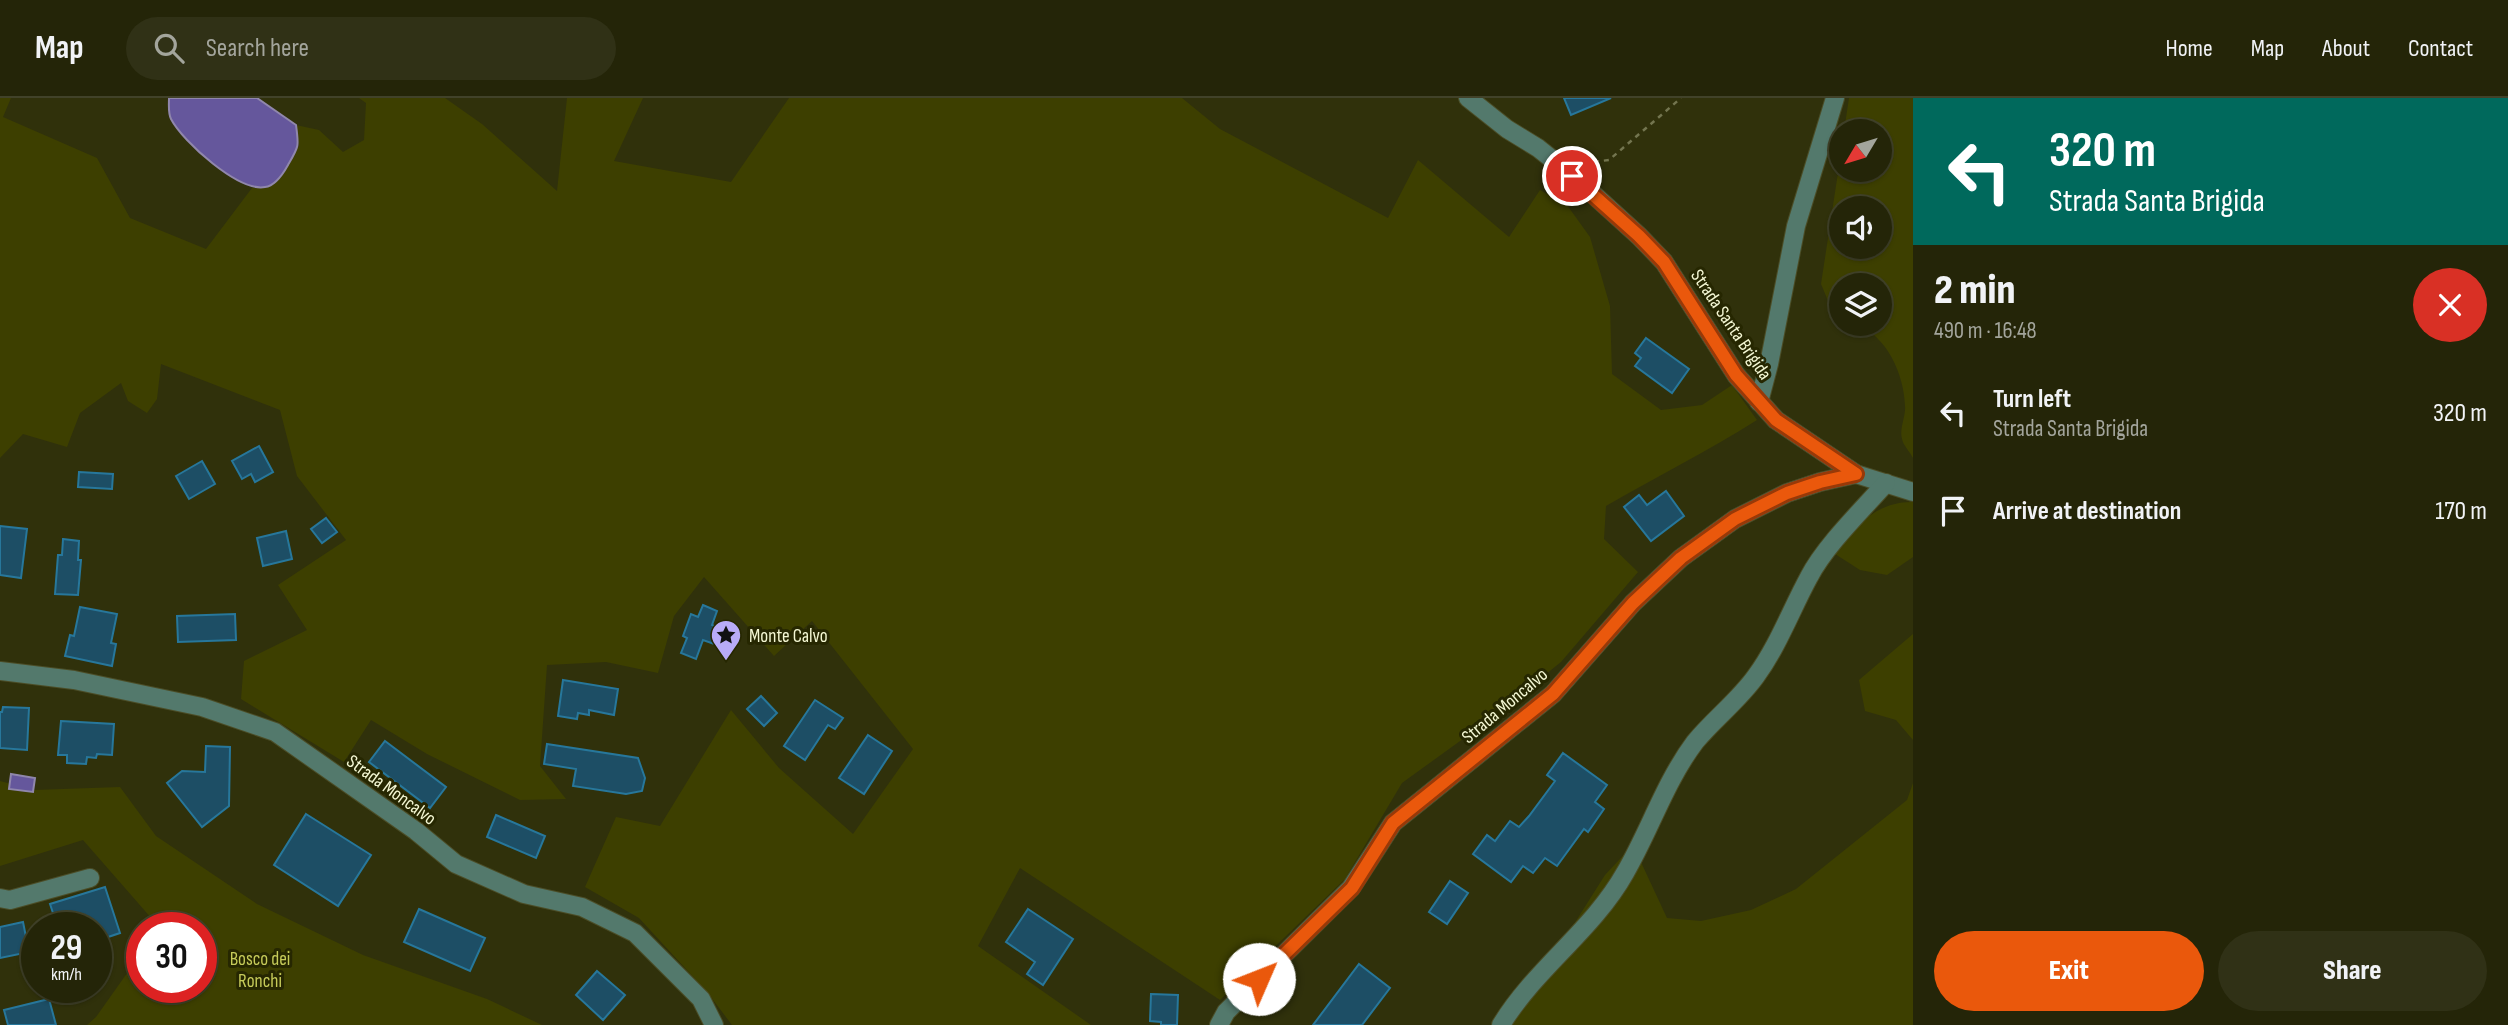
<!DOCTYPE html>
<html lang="en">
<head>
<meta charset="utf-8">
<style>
  :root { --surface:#242508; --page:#303116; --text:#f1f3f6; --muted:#a3a59c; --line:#414229; --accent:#ea580c }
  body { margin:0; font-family:"Sofia Sans Condensed",sans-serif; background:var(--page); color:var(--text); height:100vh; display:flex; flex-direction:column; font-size:26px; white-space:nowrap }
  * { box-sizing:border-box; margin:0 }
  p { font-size:23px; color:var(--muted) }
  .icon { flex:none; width:38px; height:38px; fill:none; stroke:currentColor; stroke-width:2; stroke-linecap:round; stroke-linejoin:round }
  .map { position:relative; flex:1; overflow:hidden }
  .side { display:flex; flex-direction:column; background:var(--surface); width:595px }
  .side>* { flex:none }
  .banner { background:#00695c; color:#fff; overflow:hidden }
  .needle { width:46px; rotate:232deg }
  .tools { position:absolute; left:1829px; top:21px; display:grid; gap:14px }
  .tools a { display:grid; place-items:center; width:63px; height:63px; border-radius:50%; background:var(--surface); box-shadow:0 2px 5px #0004,0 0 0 2px var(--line); font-size:35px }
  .speed { position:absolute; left:21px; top:814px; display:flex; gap:14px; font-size:35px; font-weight:700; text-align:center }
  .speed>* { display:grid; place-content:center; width:91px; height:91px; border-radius:50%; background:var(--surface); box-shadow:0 2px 5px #0004,0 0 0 2px var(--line); line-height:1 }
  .speed small { font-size:18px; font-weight:400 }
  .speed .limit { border:10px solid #d22; background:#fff; color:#111 }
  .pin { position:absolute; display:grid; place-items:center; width:60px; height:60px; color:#fff; margin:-30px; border:4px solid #fff; border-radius:50%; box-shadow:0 2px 7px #0007 }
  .me { position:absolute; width:77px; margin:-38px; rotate:46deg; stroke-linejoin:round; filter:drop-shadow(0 0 5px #0008) }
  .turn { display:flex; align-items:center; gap:24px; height:147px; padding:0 21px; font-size:32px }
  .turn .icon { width:91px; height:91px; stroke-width:2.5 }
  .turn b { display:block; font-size:49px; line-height:60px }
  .round { display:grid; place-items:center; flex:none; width:74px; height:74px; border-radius:37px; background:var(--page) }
  .headline { display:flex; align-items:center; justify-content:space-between; height:119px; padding:0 21px }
  h1 { font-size:42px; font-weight:800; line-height:52px }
  .action { display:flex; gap:14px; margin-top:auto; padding:14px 21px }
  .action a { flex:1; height:80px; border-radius:42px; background:var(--accent); color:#fff; font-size:28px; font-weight:800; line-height:80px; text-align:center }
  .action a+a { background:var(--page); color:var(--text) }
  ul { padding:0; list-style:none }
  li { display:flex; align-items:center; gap:21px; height:98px; padding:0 21px }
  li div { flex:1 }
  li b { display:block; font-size:26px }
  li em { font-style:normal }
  header { display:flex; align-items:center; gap:42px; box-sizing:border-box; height:98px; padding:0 35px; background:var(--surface); border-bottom:2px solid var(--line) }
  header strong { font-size:33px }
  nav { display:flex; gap:38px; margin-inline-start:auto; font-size:24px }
  .search { width:490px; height:63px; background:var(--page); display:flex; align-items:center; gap:18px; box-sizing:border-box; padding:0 24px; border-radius:38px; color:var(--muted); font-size:26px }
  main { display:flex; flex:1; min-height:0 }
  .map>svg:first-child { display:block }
  .green { fill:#3d3f00; fill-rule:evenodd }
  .water { fill:#65579c; stroke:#9087ac; stroke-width:2 }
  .building { fill:#1d4e65; stroke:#27779b; stroke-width:2 }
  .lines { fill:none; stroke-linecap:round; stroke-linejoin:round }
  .minor-casing { stroke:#4b4d27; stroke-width:20 }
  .path { stroke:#73754f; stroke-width:2.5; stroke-dasharray:5 5; stroke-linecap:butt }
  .minor { stroke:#53796c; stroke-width:18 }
  .route-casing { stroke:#983908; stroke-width:18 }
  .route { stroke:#ea580c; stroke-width:12 }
  .labels { text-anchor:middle; stroke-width:6; stroke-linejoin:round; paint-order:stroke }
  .street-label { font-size:19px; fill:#f4f7d3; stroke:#262701 }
  .poi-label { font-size:19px; fill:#f4f7d3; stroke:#262701; text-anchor:start }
  .park-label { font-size:19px; fill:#c6cb59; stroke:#262701 }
</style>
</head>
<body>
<header>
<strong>Map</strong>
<div class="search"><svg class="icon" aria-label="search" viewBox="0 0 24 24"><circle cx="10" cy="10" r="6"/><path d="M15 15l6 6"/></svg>Search here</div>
<nav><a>Home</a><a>Map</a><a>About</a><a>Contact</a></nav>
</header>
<main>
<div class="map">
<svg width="1913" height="927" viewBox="0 0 1913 927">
  <rect width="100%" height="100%" fill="#30310b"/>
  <g class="green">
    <path d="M0,0H11L3,19L97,60L130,120L206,151L252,90L268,89L299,48L296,27L319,32L343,54L364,42L366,5L359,0H445L482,26L557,93L567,0H643L614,63L731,84L789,0H1182L1220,31L1388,120L1418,62L1509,139L1540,92L1567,107L1590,139L1610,208L1612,276L1661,312L1702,307L1732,287L1757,322C1708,353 1656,379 1606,408L1604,441L1638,474L1561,564L1485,625L1402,685L1345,781L1220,902L1020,770L978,848L1091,927H732L707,894L639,820L585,789L616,719L660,728L731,612L779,670L853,736L913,651L812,523L774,558L704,479L674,518L658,575L606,564L547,567L540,668L566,701L520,702L427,656L371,622L344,664L241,601L244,563L307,532L278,487L346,442L297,378L280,312L161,266L157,301L147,315L128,303L121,285L80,315L67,349L23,336L0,360Z"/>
    <path d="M1849,0H1913V360C1910,354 1903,347 1902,341C1899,331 1906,318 1905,308C1904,276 1887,238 1856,226H1880V187H1841V219L1834,217L1821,186L1841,55V72H1880V33H1844ZM1841,110H1880V149H1841Z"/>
    <path d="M1913,404V459L1887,477L1860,472L1832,454C1854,429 1877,403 1913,404Z"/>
    <polygon points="1913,536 1913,642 1896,622 1865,613 1859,582"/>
    <polygon points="0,683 34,692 120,689 156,738 257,806 363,857 487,901 542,927 87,927 96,919 142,854 142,889 201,889 201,830 159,829 83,742 0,768"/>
    <polygon points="1913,685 1913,927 1510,927 1605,777 1633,747 1667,820 1701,823 1751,812 1796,791 1907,702"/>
  </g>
  <g class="water">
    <path d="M169,0H257L296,27C299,49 299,48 288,67C283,76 275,88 265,89C239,94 183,44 171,21C168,15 169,7 169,0Z"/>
    <polygon points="11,676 35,680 33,694 9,691"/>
  </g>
  <g class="building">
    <polygon points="1564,0 1611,0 1571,17"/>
    <polygon points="1646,240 1689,271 1672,295 1635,268 1641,260 1635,255"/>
    <polygon points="259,348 273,374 255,384 251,376 242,381 232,363"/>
    <polygon points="202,363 215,386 189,401 176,378"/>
    <polygon points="79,374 113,376 112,391 78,389"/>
    <polygon points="1666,393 1684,418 1651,443 1624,409 1639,397 1647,407"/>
    <polygon points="326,420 337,434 322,445 311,431"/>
    <polygon points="0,428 27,431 21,480 0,477"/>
    <polygon points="286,433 292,461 263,468 257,440"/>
    <polygon points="63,441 79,443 78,462 81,462 78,497 55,496 58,457 62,457"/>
    <polygon points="703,507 717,513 712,527 723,532 717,547 703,542 696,561 681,555 687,540 683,538 691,516 698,519"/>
    <polygon points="80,509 117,516 111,545 116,546 112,568 65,558 70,537 74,538"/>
    <polygon points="235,516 236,542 178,544 177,518"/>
    <polygon points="563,582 618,591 614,617 589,612 589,617 578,615 577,621 558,618"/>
    <polygon points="761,598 777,615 764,628 747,611"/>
    <polygon points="815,602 843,620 835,631 828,627 805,662 784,648"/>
    <polygon points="3,609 29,610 27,652 0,650 0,614 2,614"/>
    <polygon points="61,623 114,626 112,657 97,656 96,660 87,659 86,666 67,665 67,657 58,657"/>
    <polygon points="868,637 892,653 864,696 839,680"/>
    <polygon points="385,643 446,689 430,710 369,664"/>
    <polygon points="547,646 638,660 645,680 642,693 626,696 573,688 576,671 544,666"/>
    <polygon points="206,648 230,649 229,708 202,729 167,685 182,673 205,674"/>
    <polygon points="1563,655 1607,687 1595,704 1604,711 1588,734 1584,731 1557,768 1545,760 1533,775 1523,768 1511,784 1473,756 1487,737 1495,743 1510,723 1519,729 1529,718 1555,683 1547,677"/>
    <polygon points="306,716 371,757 338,808 274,767"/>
    <polygon points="496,717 545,738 536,760 487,739"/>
    <polygon points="1450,783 1468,795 1447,826 1429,814"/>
    <polygon points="105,789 120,835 96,843 96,830 58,830 50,806"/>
    <polygon points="419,811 485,840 470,873 404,844"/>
    <polygon points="1028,811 1073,841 1043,887 1027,876 1035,864 1006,844"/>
    <polygon points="23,824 29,854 0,860 0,829"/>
    <polygon points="1359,866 1390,890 1362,927 1313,927"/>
    <polygon points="597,873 625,897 603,922 576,897"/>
    <polygon points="1151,896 1178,897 1177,927 1161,927 1161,924 1150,923"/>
    <polygon points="49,901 56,927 8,927 4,912"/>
  </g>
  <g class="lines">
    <g class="minor-casing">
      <g id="minor">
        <polyline points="1468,0 1507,31 1538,50 1572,77 1639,138 1664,164 1736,277 1776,322 1856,376 1913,394"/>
        <polyline points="1759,304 1769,266 1796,128 1835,0"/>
        <polyline points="0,573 74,582 202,609 275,634 416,733 456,766 524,796 582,809 635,835 701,901 714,927"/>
        <polyline points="0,800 10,802 90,780"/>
        <polyline points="1219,927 1226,914 1351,790 1393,725 1553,596 1633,505 1681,460 1735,421 1787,395 1820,384 1856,376"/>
        <path d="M1501,927C1535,871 1593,832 1625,775C1650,732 1665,684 1695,644C1714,621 1739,602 1756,578C1778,548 1791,512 1809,479C1825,448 1862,412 1886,385"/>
      </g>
    </g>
    <polyline class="path" points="1584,65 1609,62 1681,0"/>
    <use href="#minor" class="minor"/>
  </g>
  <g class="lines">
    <g class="route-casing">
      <polyline id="route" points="1259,881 1352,790 1393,725 1553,596 1633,505 1681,460 1735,421 1787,395 1820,384 1856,376 1776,322 1736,277 1664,164 1639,138 1572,78"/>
    </g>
    <use href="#route" class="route"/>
  </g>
  <defs>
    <g id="sight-pin" transform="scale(1.575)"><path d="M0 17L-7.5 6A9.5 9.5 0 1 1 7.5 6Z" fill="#b8abf7" stroke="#262701"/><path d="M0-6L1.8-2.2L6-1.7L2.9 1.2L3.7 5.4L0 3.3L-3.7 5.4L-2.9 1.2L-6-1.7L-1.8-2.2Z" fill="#111"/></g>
  </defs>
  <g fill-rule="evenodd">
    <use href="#sight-pin" x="726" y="537"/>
  </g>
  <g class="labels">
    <g class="street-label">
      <text transform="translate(1732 226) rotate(56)" y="7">Strada Santa Brigida</text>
      <text transform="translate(1504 607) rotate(-40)" y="7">Strada Moncalvo</text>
      <text transform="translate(392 691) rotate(36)" y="7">Strada Moncalvo</text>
    </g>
    <g class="poi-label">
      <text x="749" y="544">Monte Calvo</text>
    </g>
    <g class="park-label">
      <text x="260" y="867">Bosco dei<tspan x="260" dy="22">Ronchi</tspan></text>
    </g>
  </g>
</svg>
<div class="tools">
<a><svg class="needle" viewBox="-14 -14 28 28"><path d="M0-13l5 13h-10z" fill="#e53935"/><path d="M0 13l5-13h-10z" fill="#a3a59c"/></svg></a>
<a><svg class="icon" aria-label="sound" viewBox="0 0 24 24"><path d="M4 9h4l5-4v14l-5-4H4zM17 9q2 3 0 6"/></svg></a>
<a><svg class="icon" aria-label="layers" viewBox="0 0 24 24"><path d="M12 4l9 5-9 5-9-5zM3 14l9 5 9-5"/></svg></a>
</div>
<div class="speed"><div>29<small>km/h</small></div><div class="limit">30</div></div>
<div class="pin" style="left:1572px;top:78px;background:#d93025"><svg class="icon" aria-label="arrive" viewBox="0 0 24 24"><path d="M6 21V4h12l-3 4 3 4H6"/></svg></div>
<svg class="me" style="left:1259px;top:881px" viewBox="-20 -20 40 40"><circle r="19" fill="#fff"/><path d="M0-13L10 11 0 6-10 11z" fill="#ea580c"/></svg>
</div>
<section class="side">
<div class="banner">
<div class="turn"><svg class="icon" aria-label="left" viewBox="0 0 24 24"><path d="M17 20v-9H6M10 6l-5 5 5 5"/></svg><div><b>320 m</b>Strada Santa Brigida</div></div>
</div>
<div class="headline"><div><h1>2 min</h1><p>490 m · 16:48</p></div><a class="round" style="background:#d93025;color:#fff"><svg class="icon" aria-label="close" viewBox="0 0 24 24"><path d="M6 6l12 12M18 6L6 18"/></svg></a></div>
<ul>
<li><svg class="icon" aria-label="left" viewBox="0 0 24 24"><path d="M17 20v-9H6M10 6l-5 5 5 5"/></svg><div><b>Turn left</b><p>Strada Santa Brigida</p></div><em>320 m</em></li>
<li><svg class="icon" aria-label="arrive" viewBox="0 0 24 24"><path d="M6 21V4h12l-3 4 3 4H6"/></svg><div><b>Arrive at destination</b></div><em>170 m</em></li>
</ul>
<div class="action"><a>Exit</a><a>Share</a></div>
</section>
</main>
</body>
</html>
